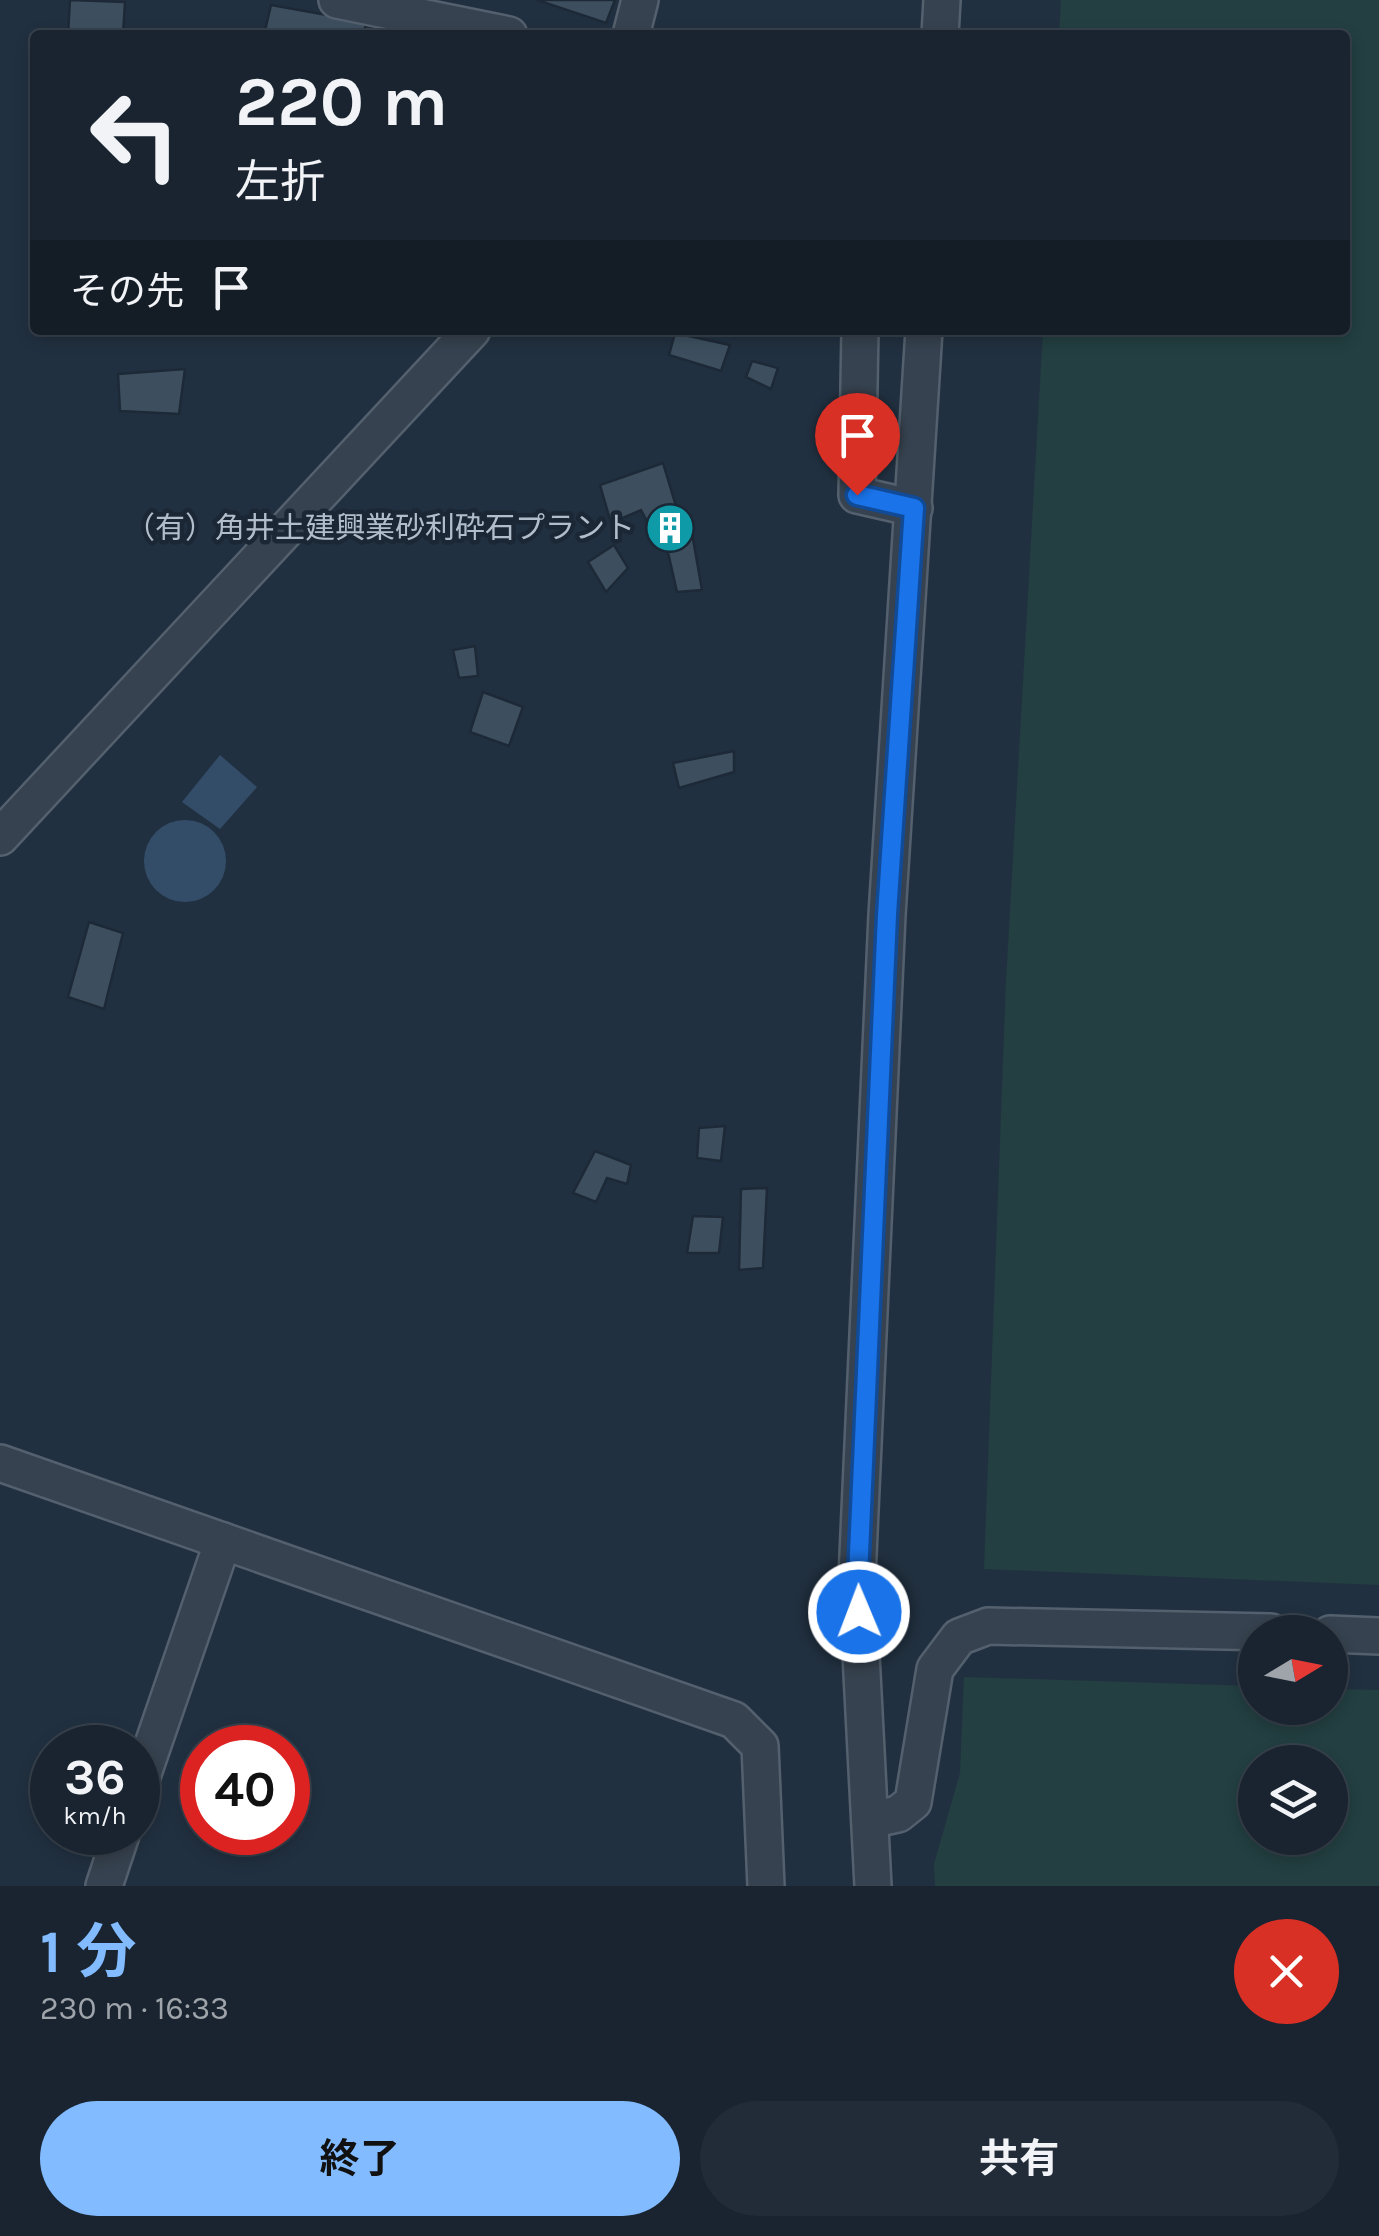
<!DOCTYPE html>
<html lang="ja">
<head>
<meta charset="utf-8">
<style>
  :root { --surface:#192430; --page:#222c38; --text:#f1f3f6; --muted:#9fa4ab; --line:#37414c; --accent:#82bbff }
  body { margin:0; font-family:Karla,"Noto Sans JP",sans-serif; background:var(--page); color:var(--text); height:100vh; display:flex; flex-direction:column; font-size:38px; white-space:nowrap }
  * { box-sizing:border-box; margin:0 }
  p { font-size:32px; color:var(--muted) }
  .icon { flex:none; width:55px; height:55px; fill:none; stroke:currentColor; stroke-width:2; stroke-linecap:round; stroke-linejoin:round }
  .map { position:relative; height:1886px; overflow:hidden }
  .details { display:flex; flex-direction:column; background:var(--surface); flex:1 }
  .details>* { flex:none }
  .hud { position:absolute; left:30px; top:30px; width:1320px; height:305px; border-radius:10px; box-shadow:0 5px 15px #0003,0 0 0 2px var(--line); background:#192430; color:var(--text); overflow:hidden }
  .needle { width:65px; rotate:80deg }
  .controls { position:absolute; left:1238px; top:1615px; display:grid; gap:20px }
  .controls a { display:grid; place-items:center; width:110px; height:110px; border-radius:50%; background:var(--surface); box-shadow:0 5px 15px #0003,0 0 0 2px var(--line); font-size:50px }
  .speed { position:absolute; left:30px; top:1725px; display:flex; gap:20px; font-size:50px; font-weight:700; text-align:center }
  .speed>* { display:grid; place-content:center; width:130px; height:130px; border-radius:50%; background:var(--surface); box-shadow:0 5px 15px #0003,0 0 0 2px var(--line); line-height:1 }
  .speed small { font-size:25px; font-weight:400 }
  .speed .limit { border:15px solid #d22; background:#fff; color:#111 }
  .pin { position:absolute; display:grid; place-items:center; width:85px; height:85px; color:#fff; margin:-102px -42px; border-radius:50% 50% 50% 0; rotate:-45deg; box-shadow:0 0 10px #0007 }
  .pin .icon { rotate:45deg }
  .me { position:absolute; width:110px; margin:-55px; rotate:359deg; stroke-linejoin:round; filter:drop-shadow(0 0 8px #0008) }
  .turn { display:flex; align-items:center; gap:35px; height:210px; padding:0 40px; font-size:45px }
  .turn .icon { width:130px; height:130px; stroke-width:2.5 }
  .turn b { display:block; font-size:70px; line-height:85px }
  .then { display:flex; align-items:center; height:95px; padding:0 40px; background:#0003; gap:20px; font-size:38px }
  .round { display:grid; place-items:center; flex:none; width:105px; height:105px; border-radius:52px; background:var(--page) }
  .head { display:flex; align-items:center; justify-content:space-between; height:170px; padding:0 40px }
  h1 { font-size:60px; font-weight:700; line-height:75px; color:var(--accent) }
  .primary-button { display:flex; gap:20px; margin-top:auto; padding:20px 40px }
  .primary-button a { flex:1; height:115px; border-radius:60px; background:var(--accent); color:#111; font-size:40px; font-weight:700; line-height:115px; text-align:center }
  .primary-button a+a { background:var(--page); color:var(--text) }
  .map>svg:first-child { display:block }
  .green { fill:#233f41; fill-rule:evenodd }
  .water { fill:#334d69 }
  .building { fill:#3d4f5f; stroke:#1d2936; stroke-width:2.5 }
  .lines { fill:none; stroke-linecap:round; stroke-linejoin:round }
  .minor-casing { stroke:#54606d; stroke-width:40 }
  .minor { stroke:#36424f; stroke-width:35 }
  .route-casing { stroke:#114b97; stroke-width:25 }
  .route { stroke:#1a73e8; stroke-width:18 }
  .labels { text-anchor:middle; stroke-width:9; stroke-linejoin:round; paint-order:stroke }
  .poi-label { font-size:30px; fill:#b2bdcb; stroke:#1b2734; text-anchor:end }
</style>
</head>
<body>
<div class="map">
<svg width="1379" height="1886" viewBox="0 0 1379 1886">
  <rect width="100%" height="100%" fill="#213040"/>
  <g class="green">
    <polygon points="1061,0 1379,0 1379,1585 984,1569 1006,981 1043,330 1345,330 1345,35 1059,35"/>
    <path d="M964,1677L1255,1686V1708H1330V1689L1379,1690V1886H935L934,1864L960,1773ZM1255,1762H1330V1838H1255Z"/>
  </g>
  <g class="water">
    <polygon points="220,755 257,787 220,829 182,802"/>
    <circle cx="185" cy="861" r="41"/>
  </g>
  <g class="building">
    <polygon points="70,0 125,2 123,35 68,35"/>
    <polygon points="537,0 615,0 606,23"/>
    <polygon points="271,5 366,22 364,35 264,35"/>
    <polygon points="675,333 730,345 721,371 669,355"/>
    <polygon points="752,361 778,368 771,389 746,377"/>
    <polygon points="185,369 179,414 120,411 118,374"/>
    <polygon points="663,463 676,506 692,533 702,590 677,592 667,548 658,542 641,510 611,523 600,485"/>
    <polygon points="614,545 628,568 606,592 588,562"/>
    <polygon points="475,646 478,676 459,678 453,650"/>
    <polygon points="483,692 523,707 509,746 470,732"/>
    <polygon points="734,751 734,772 679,788 673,763"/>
    <polygon points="89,922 123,933 104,1009 68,997"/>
    <polygon points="725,1126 721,1161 697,1158 699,1128"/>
    <polygon points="595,1151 631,1165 627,1184 607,1178 596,1202 573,1193"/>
    <polygon points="767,1188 763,1268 739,1270 741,1189"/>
    <polygon points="693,1216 723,1217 719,1253 687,1253"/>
  </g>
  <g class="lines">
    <g class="minor-casing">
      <g id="minor">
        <polyline points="337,0 509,35"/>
        <polyline points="631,35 640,0"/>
        <polyline points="940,35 942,0"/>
        <polyline points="860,330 857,495 914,508"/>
        <polyline points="0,837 472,330"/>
        <polyline points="0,1463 734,1720 760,1746 766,1886"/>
        <polyline points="1330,1634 1379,1636"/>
        <polyline points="138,1788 223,1541"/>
        <polyline points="870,1820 898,1814 913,1802 935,1669 959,1637 988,1626 1271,1632"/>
        <polyline points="104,1886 122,1832"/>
        <polyline points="873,1886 857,1577 887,915 924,330"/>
      </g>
    </g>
    <use href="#minor" class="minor"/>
  </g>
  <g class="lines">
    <g class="route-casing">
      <polyline id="route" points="857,495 914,508 887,915 858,1577 859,1612"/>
    </g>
    <use href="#route" class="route"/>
  </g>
  <defs>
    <g id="building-disc" transform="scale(2.5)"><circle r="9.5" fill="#0f9aa8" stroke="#1b2734"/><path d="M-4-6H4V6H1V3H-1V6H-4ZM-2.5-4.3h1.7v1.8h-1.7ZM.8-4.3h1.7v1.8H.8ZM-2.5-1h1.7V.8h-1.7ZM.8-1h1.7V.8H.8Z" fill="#fff"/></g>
  </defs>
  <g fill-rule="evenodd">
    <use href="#building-disc" x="670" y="528"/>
  </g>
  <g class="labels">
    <g class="poi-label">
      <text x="635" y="538">（有）角井土建興業砂利砕石プラント</text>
    </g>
  </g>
</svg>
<div class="controls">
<a><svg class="needle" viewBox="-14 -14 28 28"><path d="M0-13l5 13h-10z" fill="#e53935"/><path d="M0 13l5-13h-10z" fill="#9fa4ab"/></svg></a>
<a><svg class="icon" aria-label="layers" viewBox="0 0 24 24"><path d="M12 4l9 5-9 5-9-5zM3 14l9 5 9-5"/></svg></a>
</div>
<div class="speed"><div>36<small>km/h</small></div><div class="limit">40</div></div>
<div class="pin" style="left:857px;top:495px;background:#d93025"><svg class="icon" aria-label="arrive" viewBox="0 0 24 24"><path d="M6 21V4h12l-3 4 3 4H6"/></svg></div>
<svg class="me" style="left:859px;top:1612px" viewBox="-20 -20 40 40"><circle r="17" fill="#1a73e8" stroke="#fff" stroke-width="3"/><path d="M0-11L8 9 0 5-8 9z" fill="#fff"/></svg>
<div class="hud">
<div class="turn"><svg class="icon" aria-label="left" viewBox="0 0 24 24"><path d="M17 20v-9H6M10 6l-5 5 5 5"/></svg><div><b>220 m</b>左折</div></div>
<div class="then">その先<svg class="icon" aria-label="arrive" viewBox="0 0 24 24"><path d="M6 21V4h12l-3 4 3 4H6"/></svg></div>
</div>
</div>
<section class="details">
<div class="head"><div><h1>1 分</h1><p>230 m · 16:33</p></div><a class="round" style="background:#d93025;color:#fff"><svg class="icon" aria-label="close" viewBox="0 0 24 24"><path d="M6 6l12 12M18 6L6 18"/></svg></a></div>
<div class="primary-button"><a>終了</a><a>共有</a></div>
</section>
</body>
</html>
